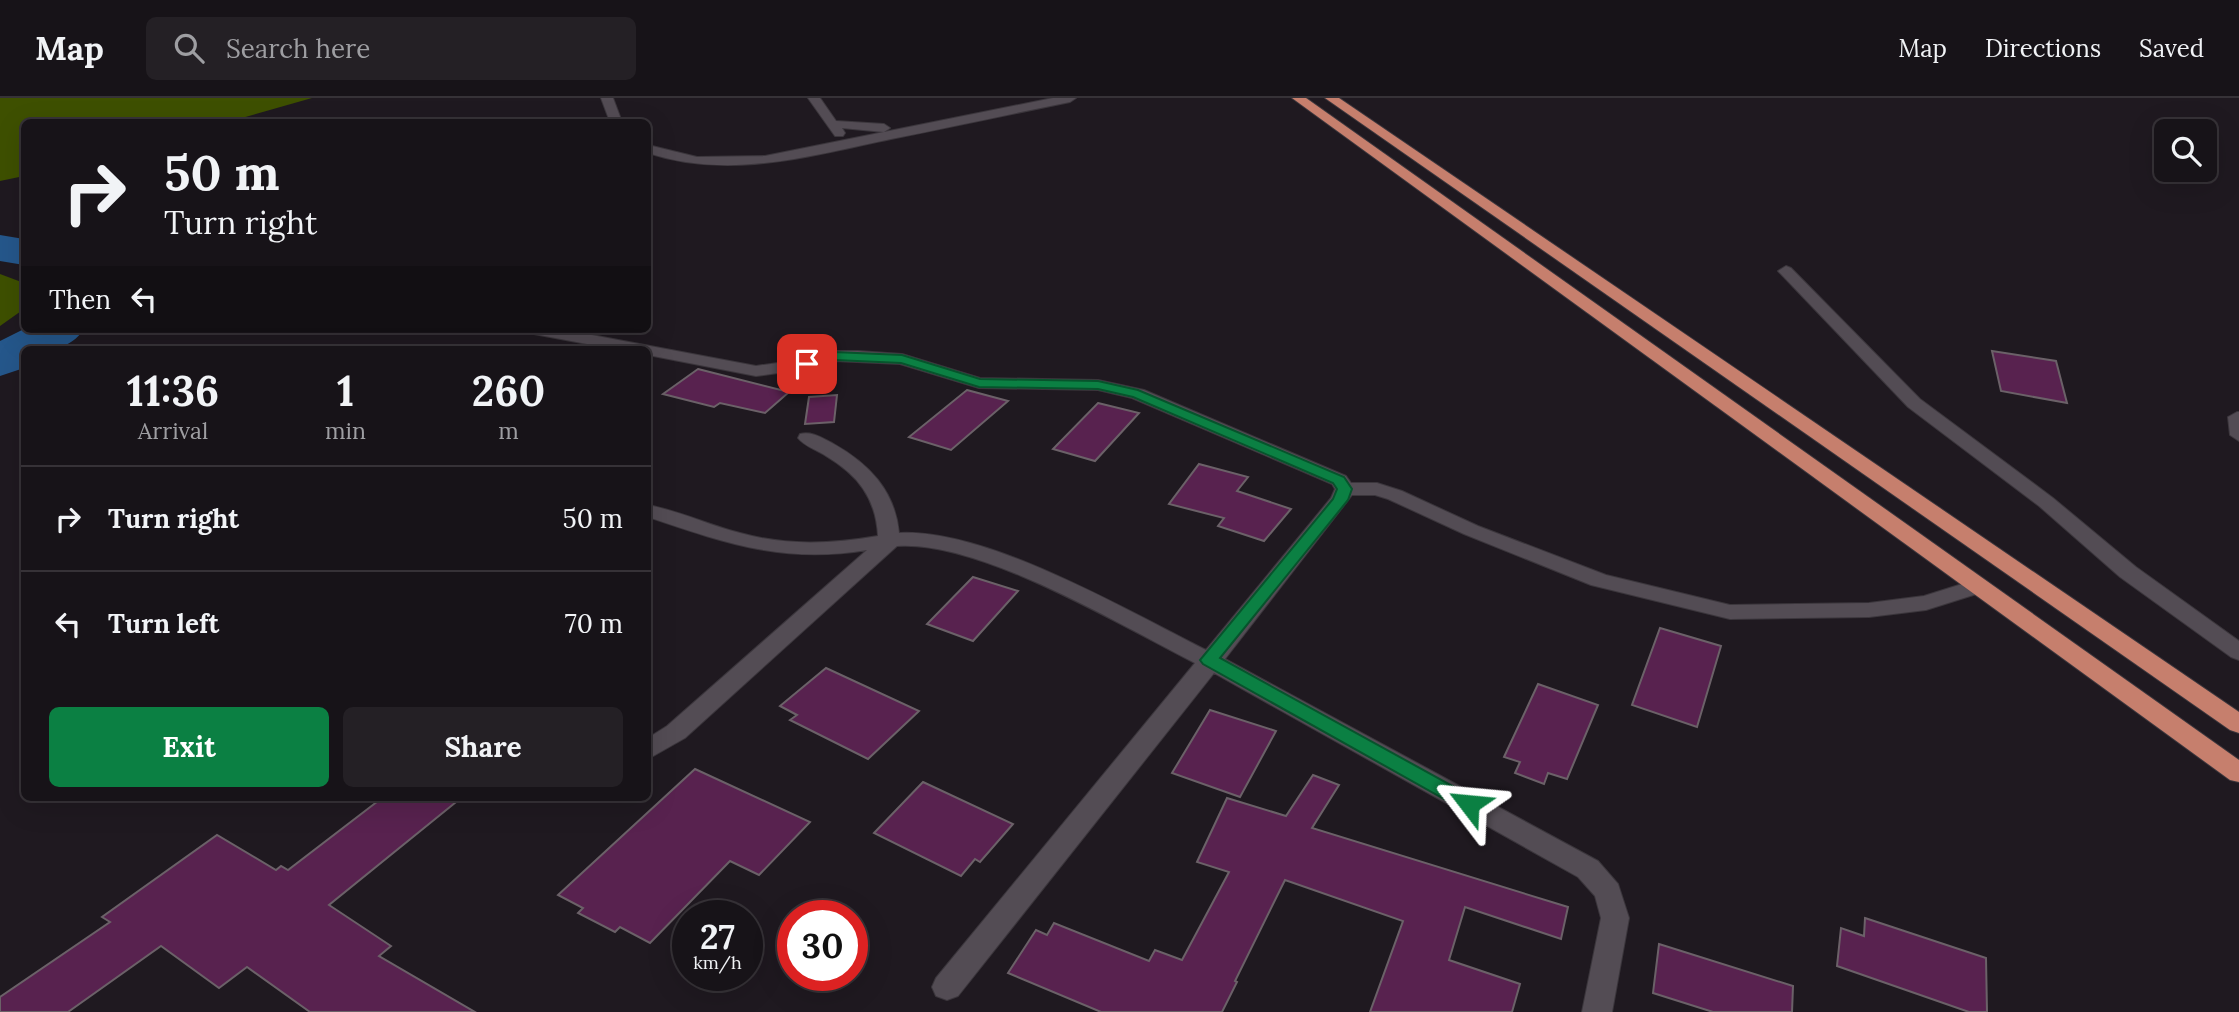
<!DOCTYPE html>
<html lang="en">
<head>
<meta charset="utf-8">
<style>
  :root { --surface:#171318; --page:#242025; --text:#f1f3f6; --muted:#9e9ea2; --line:#363237; --accent:#0b8043 }
  body { margin:0; font-family:Lora,serif; background:var(--page); color:var(--text); height:100vh; display:flex; flex-direction:column; font-size:26px; white-space:nowrap }
  * { box-sizing:border-box; margin:0 }
  p { font-size:23px; color:var(--muted) }
  .icon { flex:none; width:38px; height:38px; fill:none; stroke:currentColor; stroke-width:2; stroke-linecap:round; stroke-linejoin:round }
  .map { position:relative; flex:1; overflow:hidden }
  .sheet { position:absolute; left:21px; top:248px; width:630px; height:455px; display:flex; flex-direction:column; background:var(--surface); border-radius:10px; box-shadow:0 7px 28px #0002,0 0 0 2px var(--line) }
  .sheet>* { flex:none }
  .banner { position:absolute; left:21px; top:21px; width:630px; height:214px; border-radius:10px; box-shadow:0 7px 28px #0002,0 0 0 2px var(--line); background:#171318; color:var(--text); overflow:hidden }
  .buttons { position:absolute; left:2154px; top:21px; display:grid; gap:14px }
  .buttons a { display:grid; place-items:center; width:63px; height:63px; border-radius:10px; background:var(--surface); box-shadow:0 7px 28px #0002,0 0 0 2px var(--line); font-size:35px }
  .speed { position:absolute; left:672px; top:802px; display:flex; gap:14px; font-size:35px; font-weight:700; text-align:center }
  .speed>* { display:grid; place-content:center; width:91px; height:91px; border-radius:50%; background:var(--surface); box-shadow:0 7px 28px #0002,0 0 0 2px var(--line); line-height:1 }
  .speed small { font-size:18px; font-weight:400 }
  .speed .limit { border:10px solid #d22; background:#fff; color:#111 }
  .pin { position:absolute; display:grid; place-items:center; width:60px; height:60px; color:#fff; margin:-30px; border-radius:14px; box-shadow:0 4px 10px #0006 }
  .me { position:absolute; width:77px; margin:-38px; rotate:299deg; stroke-linejoin:round; filter:drop-shadow(0 0 5px #0008) }
  .turn { display:flex; align-items:center; gap:24px; height:147px; padding:0 28px; font-size:32px }
  .turn .icon { width:91px; height:91px; stroke-width:2.5 }
  .turn b { display:block; font-size:49px; line-height:60px }
  .then { display:flex; align-items:center; height:66px; padding:0 28px; background:#0003; gap:14px; font-size:26px }
  .eta { display:flex; justify-content:space-evenly; align-items:center; height:119px; text-align:center }
  .eta b { font-size:42px; font-weight:700; line-height:49px }
  .cta { display:flex; gap:14px; margin-top:auto; padding:14px 28px }
  .cta a { flex:1; height:80px; border-radius:10px; background:var(--accent); color:#fff; font-size:28px; font-weight:700; line-height:80px; text-align:center }
  .cta a+a { background:var(--page); color:var(--text) }
  ul { padding:0; list-style:none }
  li { display:flex; align-items:center; gap:21px; height:105px; padding:0 28px; border-top:2px solid var(--line) }
  li div { flex:1 }
  li b { display:block; font-size:26px }
  li em { font-style:normal }
  header { display:flex; align-items:center; gap:42px; box-sizing:border-box; height:98px; padding:0 35px; background:var(--surface); border-bottom:2px solid var(--line) }
  header strong { font-size:33px }
  nav { display:flex; gap:38px; margin-inline-start:auto; font-size:24px }
  .search { width:490px; height:63px; background:var(--page); display:flex; align-items:center; gap:18px; box-sizing:border-box; padding:0 24px; border-radius:10px; color:var(--muted); font-size:26px }
  .map>svg:first-child { display:block }
  .forest { fill:#3e5000 }
  .lines { fill:none; stroke-linecap:round; stroke-linejoin:round }
  .river { fill:#25578b; fill-rule:evenodd }
  .building { fill:#58224f; stroke:#6b6168; stroke-width:2 }
  .minor-casing { stroke:#3b363c; stroke-width:2 }
  .trunk-casing { stroke:#3b363c; stroke-width:2 }
  .minor { fill:#534c54; fill-rule:evenodd }
  .trunk { fill:#c67f6d; fill-rule:evenodd }
  .route { fill:#0b8043; stroke:#07532c; stroke-width:2 }
</style>
</head>
<body>
<header>
<strong>Map</strong>
<div class="search"><svg class="icon" aria-label="search" viewBox="0 0 24 24"><circle cx="10" cy="10" r="6"/><path d="M15 15l6 6"/></svg>Search here</div>
<nav><a>Map</a><a>Directions</a><a>Saved</a></nav>
</header>
<div class="map">
<svg width="2239" height="914" viewBox="0 0 2239 914">
  <rect width="100%" height="100%" fill="#1f1920"/>
  <g class="forest">
    <polygon points="0,0 312,0 228,24 24,24 24,78 0,83"/>
    <polygon points="0,176 24,185 24,211 0,228"/>
  </g>
  <g class="lines">
    <g class="river">
      <polygon points="0,137 24,141 24,167 0,163"/>
      <path d="M24,231H84C69,253 49,252 24,252V270L0,278V243Z"/>
    </g>
  </g>
  <g class="building">
    <polygon points="1992,253 2056,263 2067,305 2001,293"/>
    <polygon points="698,271 789,294 765,315 720,305 714,309 663,296"/>
    <polygon points="967,292 1008,303 951,352 909,339"/>
    <polygon points="837,297 834,324 805,326 809,299"/>
    <polygon points="1098,305 1139,315 1095,363 1053,351"/>
    <polygon points="1199,366 1248,379 1237,393 1291,411 1264,443 1218,428 1224,420 1169,406"/>
    <polygon points="973,479 1018,493 973,543 927,526"/>
    <polygon points="1660,530 1721,548 1697,629 1632,607"/>
    <polygon points="826,570 919,613 868,661 790,622 797,617 780,608"/>
    <polygon points="1538,586 1598,607 1567,681 1548,675 1544,686 1515,675 1520,664 1504,659"/>
    <polygon points="1210,612 1276,633 1240,699 1172,675"/>
    <polygon points="695,671 810,724 759,777 730,763 650,845 620,829 615,834 578,815 583,810 558,797"/>
    <polygon points="1313,677 1339,687 1312,730 1568,809 1561,841 1465,809 1449,862 1520,886 1512,914 1370,914 1403,823 1285,782 1235,883 1237,884 1222,914 1101,914 1008,875 1036,832 1047,837 1054,825 1149,863 1155,852 1182,862 1229,774 1197,764 1227,700 1286,718"/>
    <polygon points="923,684 1013,726 980,764 975,761 961,778 874,735"/>
    <polygon points="382,700 461,700 329,807 391,848 379,858 475,914 310,914 247,869 219,890 161,848 68,914 0,914 0,899 110,824 102,819 217,737 276,772 281,768 288,772"/>
    <polygon points="1865,820 1986,860 1987,914 1969,914 1837,868 1841,830 1864,838"/>
    <polygon points="1659,846 1793,888 1792,914 1713,914 1653,895"/>
  </g>
  <g class="lines">
    <g class="minor-casing">
      <g id="minor">
        <polygon points="601,0 613,0 622,24 610,24"/>
        <polygon points="808,0 820,0 836,23 884,26 890,30 884,34 842,30 845,35 843,38 835,38"/>
        <path d="M1053,0H1076L1070,4C1010,16 951,29 891,41C810,58 729,82 648,55V47L697,59L765,58Z"/>
        <polygon points="1786,168 1791,170 1920,301 2053,400 2136,469 2239,543 2239,562 2231,559 2120,479 2039,408 1908,309 1781,176 1778,173"/>
        <path d="M526,231H560L756,268L805,261L834,253H858L902,256L980,280L1098,282L1144,292L1346,378L1351,385H1377L1402,393L1478,428L1606,477L1730,507L1869,505L1924,498L1978,481L1986,483L1989,488L1986,493L1926,512L1869,519L1730,521L1591,487L1464,436L1388,401L1375,397H1352L1225,561L1598,763L1618,786L1629,820L1612,914H1582L1601,820L1595,798L1578,779L1214,575L958,898L947,902L936,898L932,889L936,880L1195,565C1120,527 979,442 897,448L685,640L648,661V640L667,628L867,452C784,466 725,445 648,419V407C679,413 709,427 740,435C787,448 831,446 878,438C876,400 858,377 826,358C817,352 804,348 798,340L800,336C812,333 822,340 832,345C868,365 895,392 899,435C986,430 1126,512 1206,552L1331,400L1335,391L1332,386L1132,300L1098,292L979,290L900,266L835,263L807,271L756,278L648,257V252H619L534,236Z"/>
        <polygon points="2237,314 2239,314 2239,343 2230,337 2228,319"/>
      </g>
    </g>
    <g class="trunk-casing">
      <g id="trunk">
        <polygon points="1292,0 1306,0 2239,662 2239,684 2230,682"/>
        <polygon points="1325,0 1339,0 2239,614 2239,635 2230,632"/>
      </g>
    </g>
    <use href="#minor" class="minor"/>
    <use href="#trunk" class="trunk"/>
  </g>
  <polygon class="route" points="834,254 902,257 980,281 1098,283 1138,292 1344,379 1352,391 1348,402 1220,560 1476,701 1479,706 1476,711 1469,713 1462,711 1203,566 1200,562 1333,401 1337,391 1333,385 1133,299 1098,291 979,289 901,265 835,262 807,270 801,266"/>
</svg>
<div class="buttons">
<a><svg class="icon" aria-label="search" viewBox="0 0 24 24"><circle cx="10" cy="10" r="6"/><path d="M15 15l6 6"/></svg></a>
</div>
<div class="speed"><div>27<small>km/h</small></div><div class="limit">30</div></div>
<div class="pin" style="left:807px;top:266px;background:#d93025"><svg class="icon" aria-label="arrive" viewBox="0 0 24 24"><path d="M6 21V4h12l-3 4 3 4H6"/></svg></div>
<svg class="me" style="left:1469px;top:706px" viewBox="-20 -20 40 40"><path d="M0-17L14 15 0 8-14 15z" fill="#0b8043" stroke="#fff" stroke-width="4"/></svg>
<div class="banner">
<div class="turn"><svg class="icon" aria-label="right" viewBox="0 0 24 24"><path d="M7 20v-9h11M14 6l5 5-5 5"/></svg><div><b>50 m</b>Turn right</div></div>
<div class="then">Then<svg class="icon" aria-label="left" viewBox="0 0 24 24"><path d="M17 20v-9H6M10 6l-5 5 5 5"/></svg></div>
</div>
<section class="sheet">
<div class="eta">
<div><b>11:36</b><p>Arrival</p></div>
<div><b>1</b><p>min</p></div>
<div><b>260</b><p>m</p></div>
</div>
<ul>
<li><svg class="icon" aria-label="right" viewBox="0 0 24 24"><path d="M7 20v-9h11M14 6l5 5-5 5"/></svg><div><b>Turn right</b></div><em>50 m</em></li>
<li><svg class="icon" aria-label="left" viewBox="0 0 24 24"><path d="M17 20v-9H6M10 6l-5 5 5 5"/></svg><div><b>Turn left</b></div><em>70 m</em></li>
</ul>
<div class="cta"><a>Exit</a><a>Share</a></div>
</section>
</div>
</body>
</html>
